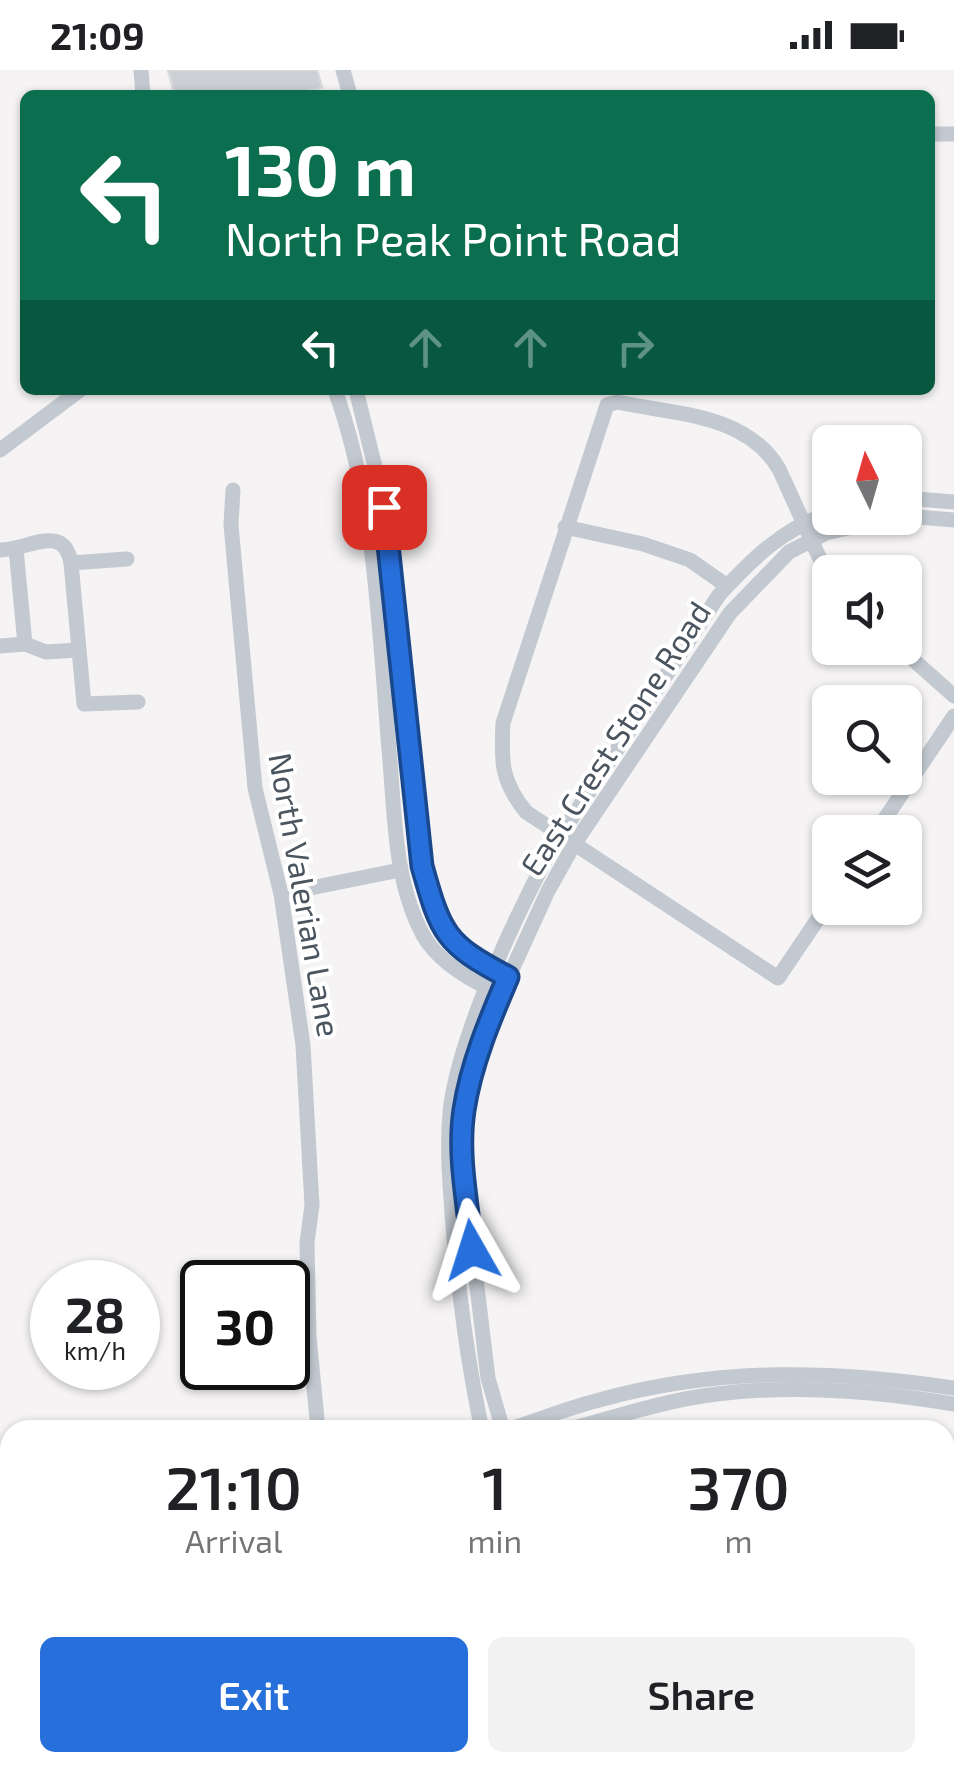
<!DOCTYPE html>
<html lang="en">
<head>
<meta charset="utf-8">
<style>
  :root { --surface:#fff; --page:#f2f2f2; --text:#202124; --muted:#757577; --accent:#276fdb }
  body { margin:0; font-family:"Exo 2",sans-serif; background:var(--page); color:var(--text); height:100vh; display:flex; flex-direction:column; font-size:38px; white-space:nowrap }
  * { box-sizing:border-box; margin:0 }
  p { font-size:32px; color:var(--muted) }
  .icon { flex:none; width:55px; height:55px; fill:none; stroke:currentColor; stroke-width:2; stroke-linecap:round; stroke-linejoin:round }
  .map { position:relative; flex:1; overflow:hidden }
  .drawer { position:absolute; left:0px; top:1350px; width:955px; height:352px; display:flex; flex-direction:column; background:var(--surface); border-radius:30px 30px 0 0; box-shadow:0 2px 8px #0004 }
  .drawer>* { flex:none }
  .hud { position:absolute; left:20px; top:20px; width:915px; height:305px; border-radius:15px; box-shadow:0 2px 8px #0004; background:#0b6e4f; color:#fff; overflow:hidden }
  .needle { width:65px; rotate:355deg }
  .tools { position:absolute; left:812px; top:355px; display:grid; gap:20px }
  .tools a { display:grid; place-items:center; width:110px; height:110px; border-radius:15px; background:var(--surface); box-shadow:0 2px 8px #0004; font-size:50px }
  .speed { position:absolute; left:30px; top:1190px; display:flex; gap:20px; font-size:50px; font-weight:700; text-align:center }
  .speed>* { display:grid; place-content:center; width:130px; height:130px; border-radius:50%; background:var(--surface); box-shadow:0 2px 8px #0004; line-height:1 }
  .speed small { font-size:25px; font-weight:400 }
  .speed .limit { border:5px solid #111; border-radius:15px; background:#fff; color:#111 }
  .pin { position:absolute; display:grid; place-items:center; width:85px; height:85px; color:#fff; margin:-42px; border-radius:20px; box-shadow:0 5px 15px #0006 }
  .me { position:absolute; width:110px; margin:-55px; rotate:354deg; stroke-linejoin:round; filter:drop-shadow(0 0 8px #0008) }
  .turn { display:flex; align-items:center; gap:35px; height:210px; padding:0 40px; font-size:45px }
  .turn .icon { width:130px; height:130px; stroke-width:2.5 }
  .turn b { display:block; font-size:70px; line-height:85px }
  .lanes { display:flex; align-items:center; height:95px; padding:0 40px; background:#0003; justify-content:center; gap:50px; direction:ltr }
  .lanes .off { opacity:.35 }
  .eta { display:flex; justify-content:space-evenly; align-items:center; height:170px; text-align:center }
  .eta b { font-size:60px; font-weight:600; line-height:70px }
  .action { display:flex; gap:20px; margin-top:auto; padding:20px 40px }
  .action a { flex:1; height:115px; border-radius:15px; background:var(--accent); color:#fff; font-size:40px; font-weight:600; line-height:115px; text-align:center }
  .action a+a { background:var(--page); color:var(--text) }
  .status { display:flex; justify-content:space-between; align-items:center; height:70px; padding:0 50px; background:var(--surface); direction:ltr }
  .status svg { height:28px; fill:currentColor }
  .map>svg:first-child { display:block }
  .green { fill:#c6eed7 }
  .building { fill:#cdcfd5; stroke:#d7d9dd; stroke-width:2.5 }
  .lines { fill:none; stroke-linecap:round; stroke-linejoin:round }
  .path { stroke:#7fcaa8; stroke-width:2.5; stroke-dasharray:8 5; stroke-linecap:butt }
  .minor { stroke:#c2c9d0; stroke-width:15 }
  .route-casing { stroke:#19488e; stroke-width:25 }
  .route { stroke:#276fdb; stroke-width:18 }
  .labels { text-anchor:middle; stroke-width:8; stroke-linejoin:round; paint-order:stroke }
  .street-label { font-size:32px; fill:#4b555f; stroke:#fff }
</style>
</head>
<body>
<div class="status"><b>21:09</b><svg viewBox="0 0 49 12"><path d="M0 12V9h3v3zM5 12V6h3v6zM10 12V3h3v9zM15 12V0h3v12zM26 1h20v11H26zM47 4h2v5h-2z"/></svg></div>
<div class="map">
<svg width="954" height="1701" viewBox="0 0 954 1701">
  <rect width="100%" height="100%" fill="#f5f3f3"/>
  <polygon class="green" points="0,1543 10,1543 10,1692 209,1692 215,1701 0,1701"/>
  <polygon class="building" points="168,0 317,0 322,17 291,25 175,25"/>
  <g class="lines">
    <polyline class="path" points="0,1632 10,1631"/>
    <g class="minor">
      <polyline points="141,0 143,25"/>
      <polyline points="343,0 350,25"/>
      <polyline points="930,64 954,64"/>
      <path d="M335,320C376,434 379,560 389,680C395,742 393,809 423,865C437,890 468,909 494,921"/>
      <path d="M356,320L385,437L422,796C439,861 444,874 505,905"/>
      <polyline points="0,380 80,320"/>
      <polyline points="233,420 231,455 255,718 281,824 303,975 312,1135 307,1173 309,1266 318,1360"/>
      <polyline points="905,428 954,432"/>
      <polyline points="905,446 954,450"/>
      <polyline points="565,457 643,474 690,490 727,516"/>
      <polyline points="16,479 25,574"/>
      <path d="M0,480C28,480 64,452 71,493L84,634L138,632"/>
      <polyline points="71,493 127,489"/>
      <path d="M830,511L779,399C747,344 674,344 617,332L607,335L503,653C501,692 501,711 526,742L778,908L830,831"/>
      <polyline points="0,576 25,574 46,582 78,580"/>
      <polyline points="900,578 954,626"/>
      <polyline points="876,762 954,646"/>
      <polyline points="281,824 400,800"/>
      <path d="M482,1360C467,1290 459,1227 453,1156C450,1116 446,1074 451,1034C462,959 516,845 552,778L719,525C751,490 783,458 830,443"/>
      <polyline points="503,1360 488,1308 462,1092 464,1041 481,973 494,939 548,821 573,776 730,543 789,482 826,463 892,448"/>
      <path d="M507,1360C539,1350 570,1337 603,1329C721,1297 834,1300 954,1318"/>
      <path d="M567,1360C616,1347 666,1330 717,1324C796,1314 876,1321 954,1334"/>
      <polyline points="0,1424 10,1460"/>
      <polyline points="86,1692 88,1701"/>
    </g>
  </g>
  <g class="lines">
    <g class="route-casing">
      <path id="route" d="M384,437L422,796C441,864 445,874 508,907C490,949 471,994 464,1040C457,1086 468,1134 472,1180"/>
    </g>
    <use href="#route" class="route"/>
  </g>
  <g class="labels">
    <g class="street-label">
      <text transform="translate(616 669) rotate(-57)" y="11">East Crest Stone Road</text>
      <text transform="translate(304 825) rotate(80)" y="11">North Valerian Lane</text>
    </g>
  </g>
</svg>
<div class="tools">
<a><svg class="needle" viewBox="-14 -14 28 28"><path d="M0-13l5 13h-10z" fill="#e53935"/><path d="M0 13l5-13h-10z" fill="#757577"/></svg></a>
<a><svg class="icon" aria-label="sound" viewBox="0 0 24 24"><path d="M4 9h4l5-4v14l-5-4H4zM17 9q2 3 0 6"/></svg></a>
<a><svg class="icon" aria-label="search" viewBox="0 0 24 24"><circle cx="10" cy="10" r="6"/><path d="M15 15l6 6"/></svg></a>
<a><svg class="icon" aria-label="layers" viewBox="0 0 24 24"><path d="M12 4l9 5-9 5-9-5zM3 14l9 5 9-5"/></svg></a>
</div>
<div class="speed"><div>28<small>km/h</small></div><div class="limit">30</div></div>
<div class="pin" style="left:384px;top:437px;background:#d93025"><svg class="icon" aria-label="arrive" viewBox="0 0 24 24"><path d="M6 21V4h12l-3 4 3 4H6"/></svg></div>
<svg class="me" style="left:472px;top:1180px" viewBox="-20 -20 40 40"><path d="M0-17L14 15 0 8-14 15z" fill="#276fdb" stroke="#fff" stroke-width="4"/></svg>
<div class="hud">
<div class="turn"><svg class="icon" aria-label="left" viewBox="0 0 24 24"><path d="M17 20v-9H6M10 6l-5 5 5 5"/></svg><div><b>130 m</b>North Peak Point Road</div></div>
<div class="lanes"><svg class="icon" aria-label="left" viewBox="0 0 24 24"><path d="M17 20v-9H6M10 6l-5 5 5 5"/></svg><svg class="icon off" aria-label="ahead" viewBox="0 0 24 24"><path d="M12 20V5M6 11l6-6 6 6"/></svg><svg class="icon off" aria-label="ahead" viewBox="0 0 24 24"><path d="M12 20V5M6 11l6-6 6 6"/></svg><svg class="icon off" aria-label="right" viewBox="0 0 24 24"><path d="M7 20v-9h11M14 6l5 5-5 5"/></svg></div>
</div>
<section class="drawer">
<div class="eta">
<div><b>21:10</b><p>Arrival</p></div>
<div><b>1</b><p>min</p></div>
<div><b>370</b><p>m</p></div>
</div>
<div class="action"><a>Exit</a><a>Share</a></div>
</section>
</div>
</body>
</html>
